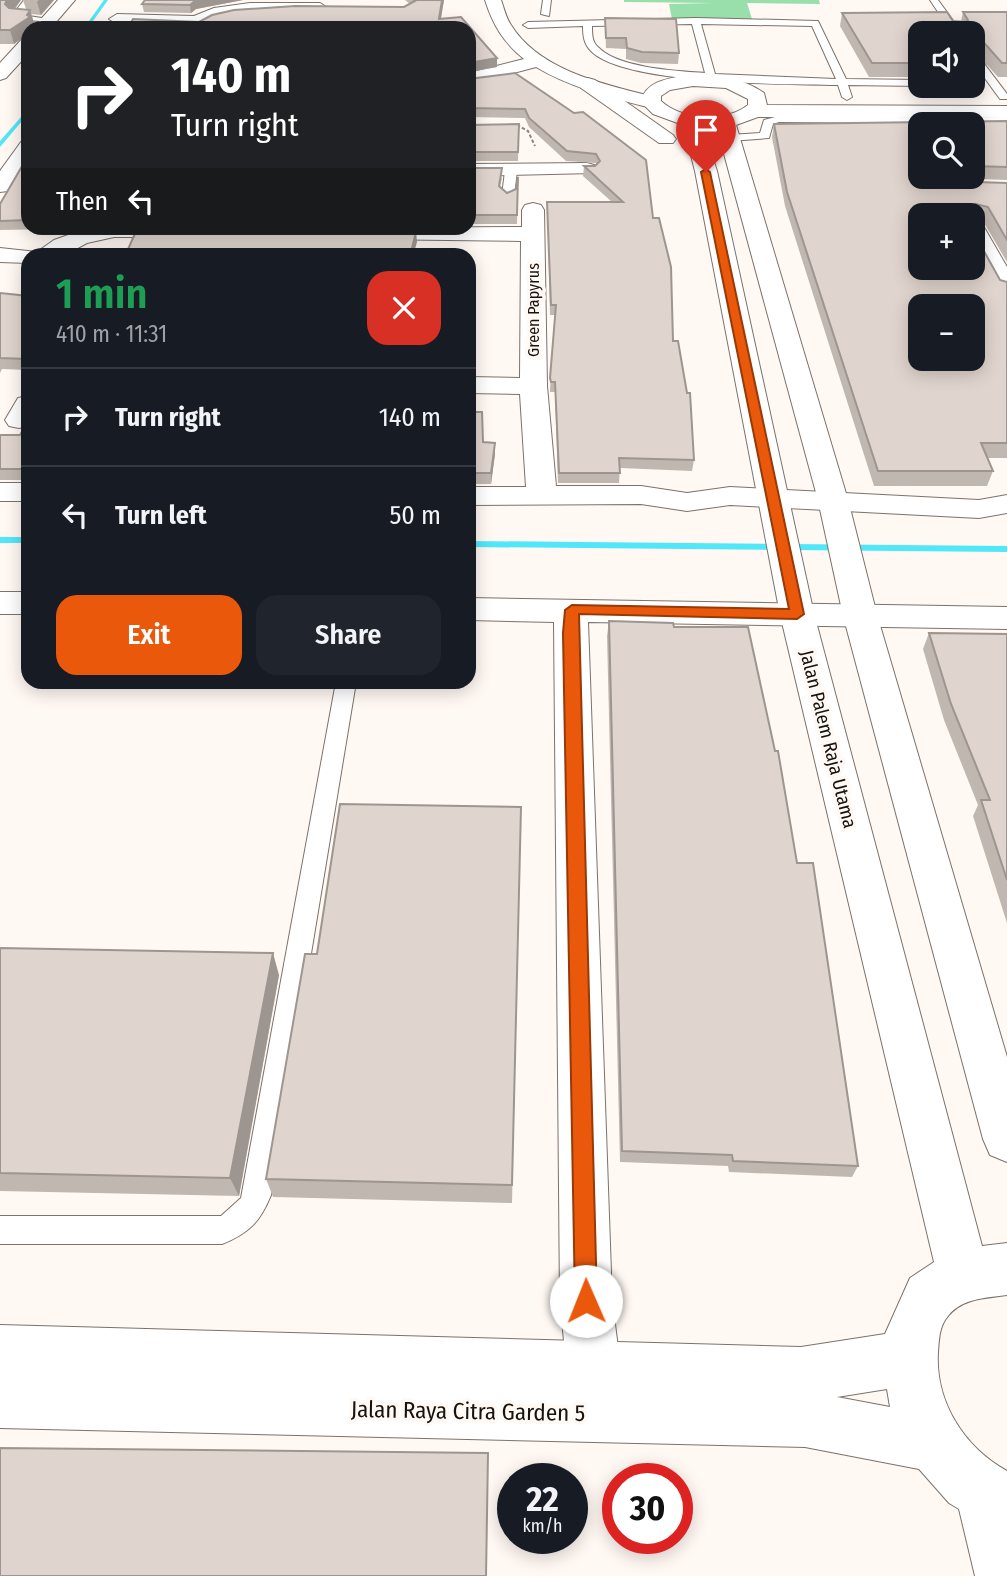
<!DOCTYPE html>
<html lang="en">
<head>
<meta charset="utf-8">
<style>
  :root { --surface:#171b24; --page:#20242c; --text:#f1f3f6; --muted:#9ea1a6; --line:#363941; --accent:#ea580c }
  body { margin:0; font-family:"Fira Sans Condensed",sans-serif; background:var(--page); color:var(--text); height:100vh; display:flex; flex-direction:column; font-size:26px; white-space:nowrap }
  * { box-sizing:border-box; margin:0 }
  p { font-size:23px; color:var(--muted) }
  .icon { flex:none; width:38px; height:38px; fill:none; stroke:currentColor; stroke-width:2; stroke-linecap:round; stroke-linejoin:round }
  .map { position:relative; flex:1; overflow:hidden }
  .details { position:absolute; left:21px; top:248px; width:455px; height:441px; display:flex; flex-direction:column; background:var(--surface); border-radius:21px; box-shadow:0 4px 18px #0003 }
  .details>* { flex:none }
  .guide { position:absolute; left:21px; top:21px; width:455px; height:214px; border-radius:21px; box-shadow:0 4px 18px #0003; background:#202124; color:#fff; overflow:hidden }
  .buttons { position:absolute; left:908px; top:21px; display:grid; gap:14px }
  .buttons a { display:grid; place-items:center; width:77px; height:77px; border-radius:14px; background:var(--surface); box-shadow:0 4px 18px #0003; font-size:35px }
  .speed { position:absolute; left:497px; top:1463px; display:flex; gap:14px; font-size:35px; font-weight:700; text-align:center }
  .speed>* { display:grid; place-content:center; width:91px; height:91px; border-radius:50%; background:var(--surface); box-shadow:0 4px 18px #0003; line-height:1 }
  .speed small { font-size:18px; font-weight:400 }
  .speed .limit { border:10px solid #d22; background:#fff; color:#111 }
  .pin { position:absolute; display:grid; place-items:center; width:60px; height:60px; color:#fff; margin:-72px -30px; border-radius:50% 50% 50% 0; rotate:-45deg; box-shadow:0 0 7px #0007 }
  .pin .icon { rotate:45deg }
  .me { position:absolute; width:77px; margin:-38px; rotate:359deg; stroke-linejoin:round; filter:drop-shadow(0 0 5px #0008) }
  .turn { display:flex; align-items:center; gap:24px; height:147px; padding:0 35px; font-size:32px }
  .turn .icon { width:91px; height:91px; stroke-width:2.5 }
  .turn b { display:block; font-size:49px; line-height:60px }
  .then { display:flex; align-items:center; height:66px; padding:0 35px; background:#0003; gap:14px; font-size:26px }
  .round { display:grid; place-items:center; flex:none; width:74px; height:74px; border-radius:21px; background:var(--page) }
  .summary { display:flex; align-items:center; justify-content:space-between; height:119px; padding:0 35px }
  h1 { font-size:42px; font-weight:600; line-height:52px; color:#1e9e55 }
  .primary-button { display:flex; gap:14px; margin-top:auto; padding:14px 35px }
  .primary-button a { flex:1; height:80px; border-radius:21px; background:var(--accent); color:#fff; font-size:28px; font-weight:600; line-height:80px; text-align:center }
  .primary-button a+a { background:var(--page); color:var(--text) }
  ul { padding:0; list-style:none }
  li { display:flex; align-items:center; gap:21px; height:98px; padding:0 35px; border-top:2px solid var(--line) }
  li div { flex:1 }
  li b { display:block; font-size:26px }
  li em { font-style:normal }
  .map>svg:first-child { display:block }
  .green { fill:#99dfac }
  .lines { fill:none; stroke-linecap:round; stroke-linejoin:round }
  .stream { fill:#50e7f9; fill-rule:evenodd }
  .lane-casing { stroke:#7c726b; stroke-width:2 }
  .street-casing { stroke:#7c726b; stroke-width:2 }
  .secondary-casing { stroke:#7c726b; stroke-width:2 }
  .path { stroke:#8c8682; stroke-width:2; stroke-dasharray:3.5 2; stroke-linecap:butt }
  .lane { fill:#fff; fill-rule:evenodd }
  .street { fill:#fff; fill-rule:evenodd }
  .secondary { fill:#fff; fill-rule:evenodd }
  .wall { fill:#c1b7b1; fill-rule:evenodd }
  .shaded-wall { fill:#9d9590 }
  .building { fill:#e0d5ce; stroke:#9d9590; stroke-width:2; fill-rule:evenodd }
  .route { fill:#ea580c; stroke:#983908; stroke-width:2 }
  .labels { text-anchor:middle; stroke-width:7; stroke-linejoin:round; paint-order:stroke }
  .far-street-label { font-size:16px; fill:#16120f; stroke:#fff8f3 }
  .street-label { font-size:19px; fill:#16120f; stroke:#fff8f3 }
  .near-street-label { font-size:23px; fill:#16120f; stroke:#fff8f3 }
</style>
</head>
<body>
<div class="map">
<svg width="1007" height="1576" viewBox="0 0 1007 1576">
  <rect width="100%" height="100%" fill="#fff8f3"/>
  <polygon class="green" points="624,0 819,0 820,4 747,3 752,19 672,19 669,4 713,3 624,2"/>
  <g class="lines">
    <g class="stream">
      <polygon points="104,0 108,0 88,28 84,28"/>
      <polygon points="28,109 28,114 0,147 0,141"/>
      <rect x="0" y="537" width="28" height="6"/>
      <polygon points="469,541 1007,546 1007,552 469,547"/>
    </g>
    <g class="lane-casing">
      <g id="lane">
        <polygon points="24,0 33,0 22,15 55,20 53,22 13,19 11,17"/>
        <polygon points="543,0 551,0 549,16 541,14"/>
        <polygon points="930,0 938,0 962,33 952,33"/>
        <path d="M696,18L818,21L846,79L920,80L921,86L848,85L852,97L847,100L842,97L838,85C788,84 624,85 591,51C584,44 583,36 583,26L528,28L523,25L528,22ZM692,24L705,73C678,71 617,68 598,47C592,42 592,34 592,26ZM701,24L812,26L836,79L715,74Z"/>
        <polygon points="973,52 976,53 1007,94 1007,99 1000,99 973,62"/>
        <polygon points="779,116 1007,118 1007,124 779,122 773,124 769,138 730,141 724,138 730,135 760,133 764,120"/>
        <polygon points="511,168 517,171 514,196 508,200 502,196 505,171"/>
        <path d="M336,682H356L271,1195C260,1222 249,1233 222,1244H0V1216H221L241,1198Z"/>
      </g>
    </g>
    <g class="street-casing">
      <g id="street">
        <path d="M485,0H501C504,8 506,18 511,25C540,72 608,85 658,98L661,102L651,108C612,98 571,88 536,67L469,85V73L524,59C503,42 493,25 485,0Z"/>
        <path d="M250,3H320L328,8L320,13C289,12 224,4 201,28L117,24L109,19L117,14L194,16L214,8Z"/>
        <polygon points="28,140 28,161 8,191 0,192 0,171 21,142"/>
        <polygon points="587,163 594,165 598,169 594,173 469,176 469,164"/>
        <polygon points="533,203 541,205 544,210 547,386 556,486 641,486 687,493 730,487 979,500 1007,495 1007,513 979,518 730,505 687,511 641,504 469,505 469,487 526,487 520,394 469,393 469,377 520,378 521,241 364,239 356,237 353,232 356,228 522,227 522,210 525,205"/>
        <polygon points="973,220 981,222 1007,267 1007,295 998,293 973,248"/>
        <polygon points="88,228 198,228 199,230 196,235 188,237 114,237 87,243 63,256 28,256 28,263 0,262 0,248 37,252 54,240"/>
        <polygon points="28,396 28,426 19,428 9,426 5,420 18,398"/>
        <rect x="0" y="483" width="28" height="18"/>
        <rect x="0" y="592" width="28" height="22"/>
        <polygon points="469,598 1007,607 1007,629 588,622 612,1301 621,1371 613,1390 594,1398 575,1390 567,1371 560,1301 554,622 469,620"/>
      </g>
    </g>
    <g class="secondary-casing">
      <g id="secondary">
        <polygon points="58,0 75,0 51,28 33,28"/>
        <polygon points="28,38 28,54 6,78 0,80 0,63 22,39"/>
        <path d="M693,74C718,75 743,78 764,93L767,105L1007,106V118L758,117L736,125L848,500L877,615L1007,1057V1162L990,1155L983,1139L843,615L818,500L717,128H703L717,171L814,614L982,1246L1007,1243V1295C986,1298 962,1298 948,1316C939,1326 939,1340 938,1352C935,1402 964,1447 1007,1471V1576H975L959,1509L949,1503L919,1469L805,1447L0,1428V1325L801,1347L885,1334L910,1278L934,1262L780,614L695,171L683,125L653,114L641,102C645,79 674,78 693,74ZM693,86L726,88L748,99V105C725,123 682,120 661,101V96L670,90ZM887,1389L890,1407L837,1397Z"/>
        <polygon points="588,78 595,80 673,135 676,139 673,143 659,143 581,88 579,84 581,80"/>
      </g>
    </g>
    <polyline class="path" points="517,125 528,131 535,146"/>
    <use href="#lane" class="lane"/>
    <use href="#street" class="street"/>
    <use href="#secondary" class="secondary"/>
  </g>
  <g class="wall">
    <polygon points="0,0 21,0 15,9 26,9 23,0 54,0 41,15 31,14 34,23 32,26 33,28 28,28 14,44 0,44"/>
    <polygon points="145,0 444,0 441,19 461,17 497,58 497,67 469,72 469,28 128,28 133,19 199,22 212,15 234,10 295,6 404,7 410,4 405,0 243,0 196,9 191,13 144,12 142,4"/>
    <polygon points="963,12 1007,12 1007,77 998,77 981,58 985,64 981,77 973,77 973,33 920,33 920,77 869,77 840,26 842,13 961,22"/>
    <polygon points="605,18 679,53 678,64 641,63 626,59 626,49 606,48"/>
    <polygon points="469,79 574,113 653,218 694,460 692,471 620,468 619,483 558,483 555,392 550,392 550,389 555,315 550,315 547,202 612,202 583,176 584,166 595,166 597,165 596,163 566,161 529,127 525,118 469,117"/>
    <path d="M1007,121V180L951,178L945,180L947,181L1007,183V262L983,221L975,219V235L1000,280L1007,282V458H987L993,471L987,486H874L785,206L772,137L774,124ZM973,124V177H920Z"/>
    <polygon points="519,124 518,161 469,161 469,125"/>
    <polygon points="28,156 28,228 54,228 53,229 0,230 0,204"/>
    <polygon points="469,168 502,178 500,187 507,193 516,189 518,177 517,224 469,224"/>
    <polygon points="0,293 28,296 28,370 2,369 0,373"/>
    <polygon points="469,412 483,442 495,454 491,484 469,484"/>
    <polygon points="28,422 28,480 0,480 0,435 20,435"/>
    <polygon points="609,621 674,627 797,863 858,1166 852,1177 729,1172 728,1166 620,1162 607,636"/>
    <polygon points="929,633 1007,634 1007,923 973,816 978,805 944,720 923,649"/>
    <polygon points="521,807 512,1203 273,1197 266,1179 317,954"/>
    <polygon points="0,948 279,975 239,1196 0,1191"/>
  </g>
  <g class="shaded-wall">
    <polygon points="7,0 21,0 8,17 5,4"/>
    <polygon points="39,0 54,0 41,15 37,2"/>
    <polygon points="202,0 243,0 196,9 191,13 190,5 195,1"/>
    <polygon points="442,0 444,0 439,28 439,19"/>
    <polygon points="30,10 34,23 32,26 33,28 28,28 28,34 14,44 10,30 27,15"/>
    <polygon points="497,58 497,67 469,72 469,63"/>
    <polygon points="416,232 417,242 413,256 410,256"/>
    <polygon points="495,443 495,454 491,484 491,473"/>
    <polygon points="273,953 279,975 239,1196 230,1178"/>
  </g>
  <g class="building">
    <polygon points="0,0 7,0 5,4 9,8 30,10 27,15 30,17 10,30 0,30"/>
    <polygon points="145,0 202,0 195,1 190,5 142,4"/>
    <polygon points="414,0 442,0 439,19 461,17 497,58 469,63 469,28 128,28 133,19 199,22 212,15 234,10 295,6 404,7 415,1"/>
    <polygon points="947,12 953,21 966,22 968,20 963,12 1007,12 1007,63 1002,63 978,36 974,38 974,48 985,64 973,63 973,33 920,33 920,63 872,63 842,13"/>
    <polygon points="605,18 676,19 679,53 642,52 627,48 626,38 606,38"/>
    <polygon points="515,73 574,113 583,112 646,160 653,218 659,218 671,267 673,341 678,341 687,393 690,393 694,460 619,458 620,473 559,473 555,382 551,382 550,378 556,305 551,305 547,202 623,202 584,166 595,166 600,161 596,154 567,151 529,118 525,109 469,108 469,79"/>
    <path d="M1007,121V167L973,166V124H920V177H943L947,181L1007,183V240L988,207L976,204L975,235L1000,280L1007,282V443H981L993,471H878L787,192L774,124ZM920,215H973V268H920ZM920,306H973V359H920Z"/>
    <polygon points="519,124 518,152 469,152 469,125"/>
    <polygon points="28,156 28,220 0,221 0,204"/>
    <polygon points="469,168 502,168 499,186 507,193 516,189 518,177 517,215 469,215"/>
    <polygon points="137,229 416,232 410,256 125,256"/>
    <polygon points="0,293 28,296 28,359 0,358"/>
    <polygon points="469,412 482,412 483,442 495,443 491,473 469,473"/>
    <polygon points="28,422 28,472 24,469 0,469 0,435 20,435"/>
    <polygon points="609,621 673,623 674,627 748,627 775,751 778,751 797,863 813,863 858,1166 733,1161 732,1155 622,1151"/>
    <polygon points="929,633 1007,634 1007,880 981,800 990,800 951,704"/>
    <polygon points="340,804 521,807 512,1185 266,1179 305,954 317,954"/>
    <polygon points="0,948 273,953 230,1178 0,1173"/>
    <polygon points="0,1448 488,1453 486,1576 0,1576"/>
  </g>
  <polygon class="route" points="706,169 710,172 804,614 797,619 579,614 597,1301 593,1308 586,1312 578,1308 575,1301 563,633 565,610 572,605 789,609 701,172"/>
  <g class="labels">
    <g class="far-street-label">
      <text transform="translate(533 310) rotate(-90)" y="6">Green Papyrus</text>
    </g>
    <g class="street-label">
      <text transform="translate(829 739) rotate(76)" y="7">Jalan Palem Raja Utama</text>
    </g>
    <g class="near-street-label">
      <text transform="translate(468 1411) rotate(1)" y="8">Jalan Raya Citra Garden 5</text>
    </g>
  </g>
</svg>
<div class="buttons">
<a><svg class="icon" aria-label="sound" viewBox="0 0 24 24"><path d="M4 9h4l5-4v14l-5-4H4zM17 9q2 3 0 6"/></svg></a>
<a><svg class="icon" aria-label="search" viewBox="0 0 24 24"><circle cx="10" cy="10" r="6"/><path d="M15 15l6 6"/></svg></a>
<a>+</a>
<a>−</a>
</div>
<div class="speed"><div>22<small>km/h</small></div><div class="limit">30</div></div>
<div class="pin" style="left:706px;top:172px;background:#d93025"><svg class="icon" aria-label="arrive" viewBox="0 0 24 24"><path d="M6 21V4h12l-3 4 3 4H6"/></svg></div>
<svg class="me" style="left:586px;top:1301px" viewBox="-20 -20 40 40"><circle r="19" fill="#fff"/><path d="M0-13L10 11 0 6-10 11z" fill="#ea580c"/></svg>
<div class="guide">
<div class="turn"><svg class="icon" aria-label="right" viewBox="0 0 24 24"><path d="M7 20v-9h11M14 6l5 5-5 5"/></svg><div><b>140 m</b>Turn right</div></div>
<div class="then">Then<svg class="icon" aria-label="left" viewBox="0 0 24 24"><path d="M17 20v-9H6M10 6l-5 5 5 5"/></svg></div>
</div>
<section class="details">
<div class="summary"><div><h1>1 min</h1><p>410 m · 11:31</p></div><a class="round" style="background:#d93025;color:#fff"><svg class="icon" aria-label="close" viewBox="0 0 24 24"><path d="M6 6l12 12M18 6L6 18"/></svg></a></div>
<ul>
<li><svg class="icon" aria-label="right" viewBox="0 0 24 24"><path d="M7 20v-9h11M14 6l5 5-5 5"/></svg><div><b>Turn right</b></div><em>140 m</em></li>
<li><svg class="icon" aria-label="left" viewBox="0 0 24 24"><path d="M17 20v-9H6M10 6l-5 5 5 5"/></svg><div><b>Turn left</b></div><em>50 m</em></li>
</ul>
<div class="primary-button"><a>Exit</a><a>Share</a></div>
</section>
</div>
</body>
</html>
